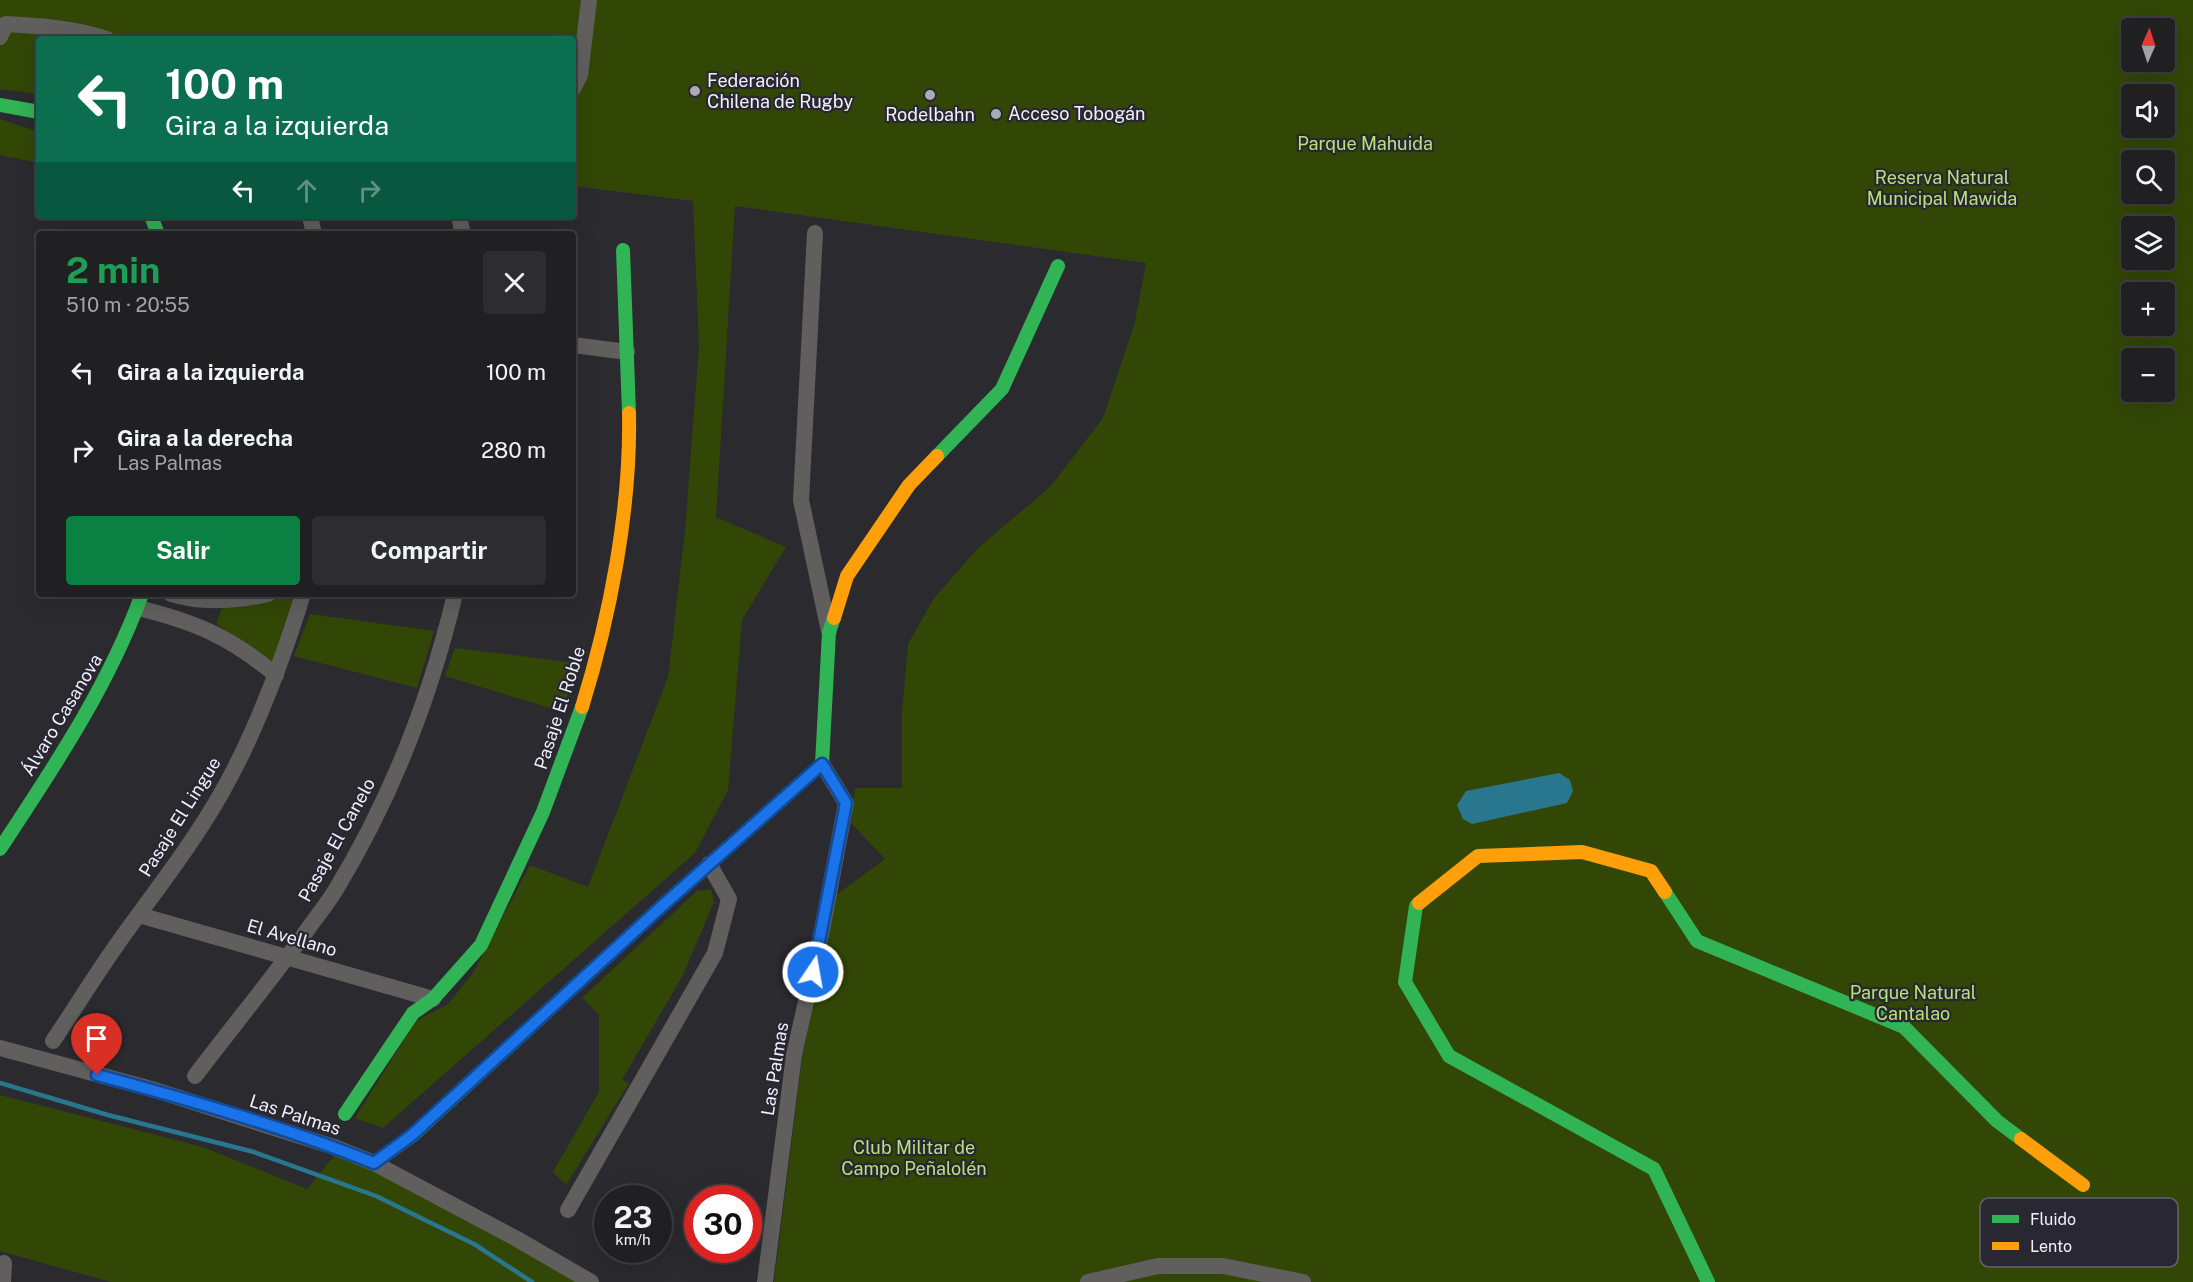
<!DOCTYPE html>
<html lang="es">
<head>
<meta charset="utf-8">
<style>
  :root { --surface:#202023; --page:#2d2d30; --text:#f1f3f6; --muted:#a2a3a6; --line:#3d3e41; --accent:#0b8043 }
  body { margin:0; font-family:"Public Sans",sans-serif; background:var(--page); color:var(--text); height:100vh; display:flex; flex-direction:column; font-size:22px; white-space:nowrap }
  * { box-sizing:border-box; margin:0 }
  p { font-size:20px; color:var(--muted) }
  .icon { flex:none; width:33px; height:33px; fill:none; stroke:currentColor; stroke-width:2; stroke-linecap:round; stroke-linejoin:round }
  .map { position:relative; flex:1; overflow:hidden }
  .side { position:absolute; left:36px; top:231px; width:540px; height:366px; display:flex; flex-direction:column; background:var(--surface); border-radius:6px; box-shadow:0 6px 24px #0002,0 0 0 2px var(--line) }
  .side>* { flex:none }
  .hud { position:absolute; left:36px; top:36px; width:540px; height:183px; border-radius:6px; box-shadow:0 6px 24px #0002,0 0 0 2px var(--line); background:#0b6e4f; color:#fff; overflow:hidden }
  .needle { width:39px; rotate:3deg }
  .controls { position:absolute; left:2121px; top:18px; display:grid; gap:12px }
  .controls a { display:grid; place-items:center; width:54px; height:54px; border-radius:6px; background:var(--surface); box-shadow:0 6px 24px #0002,0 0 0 2px var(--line); font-size:30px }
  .speed { position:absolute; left:594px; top:1185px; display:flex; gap:12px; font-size:30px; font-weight:700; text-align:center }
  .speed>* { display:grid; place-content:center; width:78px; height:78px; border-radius:50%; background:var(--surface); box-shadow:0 6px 24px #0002,0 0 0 2px var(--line); line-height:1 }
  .speed small { font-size:15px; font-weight:400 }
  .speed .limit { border:9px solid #d22; background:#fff; color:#111 }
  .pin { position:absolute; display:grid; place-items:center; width:51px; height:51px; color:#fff; margin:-62px -26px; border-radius:50% 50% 50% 0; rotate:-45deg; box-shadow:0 0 6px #0007 }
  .pin .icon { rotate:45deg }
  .me { position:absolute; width:66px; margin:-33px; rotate:12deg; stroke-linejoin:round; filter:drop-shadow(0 0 4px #0008) }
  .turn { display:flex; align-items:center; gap:21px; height:126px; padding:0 30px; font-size:27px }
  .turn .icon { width:78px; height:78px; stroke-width:2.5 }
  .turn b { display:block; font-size:42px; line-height:51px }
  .lanes { display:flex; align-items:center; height:57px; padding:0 30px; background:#0003; justify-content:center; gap:30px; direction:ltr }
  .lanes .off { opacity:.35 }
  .round { display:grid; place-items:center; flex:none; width:63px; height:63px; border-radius:6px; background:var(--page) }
  .headline { display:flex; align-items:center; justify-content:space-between; height:102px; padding:0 30px }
  h1 { font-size:36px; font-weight:700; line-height:45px; color:#1e9e55 }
  .action { display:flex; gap:12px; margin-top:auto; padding:12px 30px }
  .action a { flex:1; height:69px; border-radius:6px; background:var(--accent); color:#fff; font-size:24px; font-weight:700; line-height:69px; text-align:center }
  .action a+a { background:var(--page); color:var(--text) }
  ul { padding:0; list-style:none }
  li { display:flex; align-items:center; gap:18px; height:78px; padding:0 30px }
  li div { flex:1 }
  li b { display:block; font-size:22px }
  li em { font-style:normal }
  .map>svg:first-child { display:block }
  .green { fill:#324706; fill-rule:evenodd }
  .water { fill:#29778f }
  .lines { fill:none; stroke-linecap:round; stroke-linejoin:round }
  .stream { stroke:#29778f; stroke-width:4.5 }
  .street { stroke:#615e5e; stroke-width:16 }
  .fast { stroke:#30b455; stroke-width:14 }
  .slow { stroke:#ff9f0a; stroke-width:14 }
  .route-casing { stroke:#114b97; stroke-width:15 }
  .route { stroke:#1a73e8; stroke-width:10 }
  .poi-dot { fill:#ababb2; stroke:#282732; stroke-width:2 }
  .labels { text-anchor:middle; stroke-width:4.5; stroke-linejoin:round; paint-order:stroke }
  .poi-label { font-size:18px; fill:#f1f0f8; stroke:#282732; text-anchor:start }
  .park-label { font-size:18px; fill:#b7e279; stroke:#282732 }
  .street-label { font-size:18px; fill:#f1f0f8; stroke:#282732 }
  .key { fill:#282732; stroke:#64636d; stroke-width:1.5 }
  .key-label { font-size:16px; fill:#f1f0f8 }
</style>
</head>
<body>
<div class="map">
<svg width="2193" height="1282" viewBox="0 0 2193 1282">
  <rect width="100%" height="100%" fill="#2a2a2f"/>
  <g class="green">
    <path d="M0,0H2193V1282H774L802,1059L836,895L885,859L851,823L855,788H902V713L908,644L934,598L978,548L1051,486L1103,418L1135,322L1146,263L735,206L716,517L786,547L742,620L728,790L695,853L383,1128L355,1118L416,1021L448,1004L473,973L530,865L588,887L668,677L685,531L699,346L693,201L573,186V39H39V94L0,89ZM2132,28H2164V62H2132ZM2132,94H2164V128H2132ZM2132,160H2164V194H2132ZM2132,226H2164V260H2132ZM2132,292H2164V326H2132ZM2132,358H2164V392H2132Z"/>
    <polygon points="0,119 39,132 39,163 0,155"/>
    <polygon points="294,595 273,662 216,624 222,608"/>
    <polygon points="310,614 434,631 417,688 294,656"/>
    <polygon points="455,648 577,663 563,712 445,676"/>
    <polygon points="711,889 714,902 683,975 622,1080 629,1083 566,1185 553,1172 599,1092 599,1014 582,998 697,891"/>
    <polygon points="0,1095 203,1147 307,1189 338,1151 585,1282 111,1282 0,1251"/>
  </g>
  <polygon class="water" points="1559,773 1570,780 1573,791 1567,803 1472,824 1463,819 1457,805 1466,791"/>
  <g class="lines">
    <polyline class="stream" points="0,1083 108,1115 254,1152 376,1196 474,1244 532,1282"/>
    <g class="street">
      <path d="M0,37L6,24C41,26 74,28 107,39"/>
      <polyline points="573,89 580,75 589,0"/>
      <polyline points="310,216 314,234"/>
      <polyline points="460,221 463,234"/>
      <polyline points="815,233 801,500 829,631"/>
      <polyline points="573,345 627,352"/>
      <path d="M171,594C202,604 236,601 268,594"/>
      <path d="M138,608C196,622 230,637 276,675"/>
      <polyline points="139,915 433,999"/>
      <path d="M53,1041C74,1010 94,977 116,946C152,895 191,847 222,792C257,730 282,662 303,594"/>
      <polyline points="0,1048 155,1090 334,1147 374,1163 517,1239 591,1282"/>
      <path d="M195,1076C231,1029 268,983 303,936C313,921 325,907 335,891C391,799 430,699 455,594"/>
      <polyline points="568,1210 715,953 729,899 709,864"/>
      <polyline points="3,1282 4,1263"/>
      <polyline points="765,1282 794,1055 822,930 846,803 822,764"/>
      <polyline points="1088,1282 1158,1266 1223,1266 1303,1282"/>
    </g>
    <g class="fast">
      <polyline points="0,105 39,112"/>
      <polyline points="151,216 158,234"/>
      <polyline points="623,250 629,413"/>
      <polyline points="937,456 1002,389 1058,266"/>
      <path d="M0,849C54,767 108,687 142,594"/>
      <polyline points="1665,892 1697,941 1904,1027 1997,1121 2021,1139"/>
      <polyline points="1419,903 1416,906 1405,982 1449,1056 1654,1169 1708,1282"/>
      <polyline points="345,1114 413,1013 433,999 481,945 543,812 582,707"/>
      <polyline points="374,1163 413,1135 661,907 822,764 829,632 834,618"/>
    </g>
    <g class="slow">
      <polyline points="834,618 847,576 909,485 937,456"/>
      <path d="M582,707C610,617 631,508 629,413"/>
      <polyline points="1419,903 1478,856 1582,852 1651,871 1665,892"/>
      <polyline points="2021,1139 2083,1185"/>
    </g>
  </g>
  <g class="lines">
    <g class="route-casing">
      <path id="route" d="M97,1075C190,1100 284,1127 374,1163L412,1135L661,907L822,764L846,803L813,972"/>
    </g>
    <use href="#route" class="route"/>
  </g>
  <g class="poi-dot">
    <circle cx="695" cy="91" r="6"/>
    <circle cx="930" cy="95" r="6"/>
    <circle cx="996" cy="114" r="6"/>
  </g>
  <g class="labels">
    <g class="poi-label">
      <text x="707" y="87">Federación<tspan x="707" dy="21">Chilena de Rugby</tspan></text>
      <text x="1008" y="120">Acceso Tobogán</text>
      <text x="930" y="121" text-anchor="middle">Rodelbahn</text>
    </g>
    <g class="park-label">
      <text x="1365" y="150">Parque Mahuida</text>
      <text x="1942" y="184">Reserva Natural<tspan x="1942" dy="21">Municipal Mawida</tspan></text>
      <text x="1913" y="999">Parque Natural<tspan x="1913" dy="21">Cantalao</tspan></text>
      <text x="914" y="1154">Club Militar de<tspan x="914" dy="21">Campo Peñalolén</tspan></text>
    </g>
    <g class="street-label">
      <text transform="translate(560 708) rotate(-72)" y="6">Pasaje El Roble</text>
      <text transform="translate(62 715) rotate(-59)" y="6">Álvaro Casanova</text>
      <text transform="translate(180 817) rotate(-58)" y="6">Pasaje El Lingue</text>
      <text transform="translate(337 840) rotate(-61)" y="6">Pasaje El Canelo</text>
      <text transform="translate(292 938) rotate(16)" y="6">El Avellano</text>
      <text transform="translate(775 1069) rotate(-81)" y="6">Las Palmas</text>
      <text transform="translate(295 1115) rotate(18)" y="6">Las Palmas</text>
    </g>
  </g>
  <rect x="1980" y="1198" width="198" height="69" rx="9" class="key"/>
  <rect x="1992" y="1215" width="27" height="8" fill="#30b455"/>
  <rect x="1992" y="1242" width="27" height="8" fill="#ff9f0a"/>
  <g class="key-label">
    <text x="2030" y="1225">Fluido</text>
    <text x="2030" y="1252">Lento</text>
  </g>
</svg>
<div class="controls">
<a><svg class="needle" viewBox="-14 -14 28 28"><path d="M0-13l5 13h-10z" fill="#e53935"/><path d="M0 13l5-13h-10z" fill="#a2a3a6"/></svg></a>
<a><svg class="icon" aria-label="sound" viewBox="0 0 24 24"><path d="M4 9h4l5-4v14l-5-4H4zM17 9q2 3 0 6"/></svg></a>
<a><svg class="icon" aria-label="search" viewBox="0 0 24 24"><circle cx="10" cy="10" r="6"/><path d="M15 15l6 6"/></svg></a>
<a><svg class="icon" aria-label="layers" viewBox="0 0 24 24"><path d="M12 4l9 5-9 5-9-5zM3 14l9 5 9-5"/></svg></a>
<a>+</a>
<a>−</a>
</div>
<div class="speed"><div>23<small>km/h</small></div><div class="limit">30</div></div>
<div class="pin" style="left:97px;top:1075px;background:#d93025"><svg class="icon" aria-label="arrive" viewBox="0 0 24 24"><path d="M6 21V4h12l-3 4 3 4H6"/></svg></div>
<svg class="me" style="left:813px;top:972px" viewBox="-20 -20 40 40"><circle r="17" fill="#1a73e8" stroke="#fff" stroke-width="3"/><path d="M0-11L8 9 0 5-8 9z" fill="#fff"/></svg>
<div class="hud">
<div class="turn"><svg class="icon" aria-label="left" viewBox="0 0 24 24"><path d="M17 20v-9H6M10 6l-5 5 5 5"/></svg><div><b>100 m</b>Gira a la izquierda</div></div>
<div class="lanes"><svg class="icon" aria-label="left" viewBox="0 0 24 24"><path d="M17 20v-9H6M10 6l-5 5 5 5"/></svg><svg class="icon off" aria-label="ahead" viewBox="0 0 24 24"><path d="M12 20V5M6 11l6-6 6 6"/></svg><svg class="icon off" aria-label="right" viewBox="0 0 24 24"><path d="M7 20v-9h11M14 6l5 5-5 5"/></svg></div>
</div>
<section class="side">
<div class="headline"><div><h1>2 min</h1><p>510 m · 20:55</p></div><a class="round"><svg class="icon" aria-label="close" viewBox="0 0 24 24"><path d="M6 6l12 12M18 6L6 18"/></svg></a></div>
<ul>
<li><svg class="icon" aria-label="left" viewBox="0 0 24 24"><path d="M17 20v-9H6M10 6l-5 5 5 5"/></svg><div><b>Gira a la izquierda</b></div><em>100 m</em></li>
<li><svg class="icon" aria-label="right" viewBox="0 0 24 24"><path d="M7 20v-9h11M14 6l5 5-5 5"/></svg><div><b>Gira a la derecha</b><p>Las Palmas</p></div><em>280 m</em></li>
</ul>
<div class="action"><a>Salir</a><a>Compartir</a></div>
</section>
</div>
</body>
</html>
